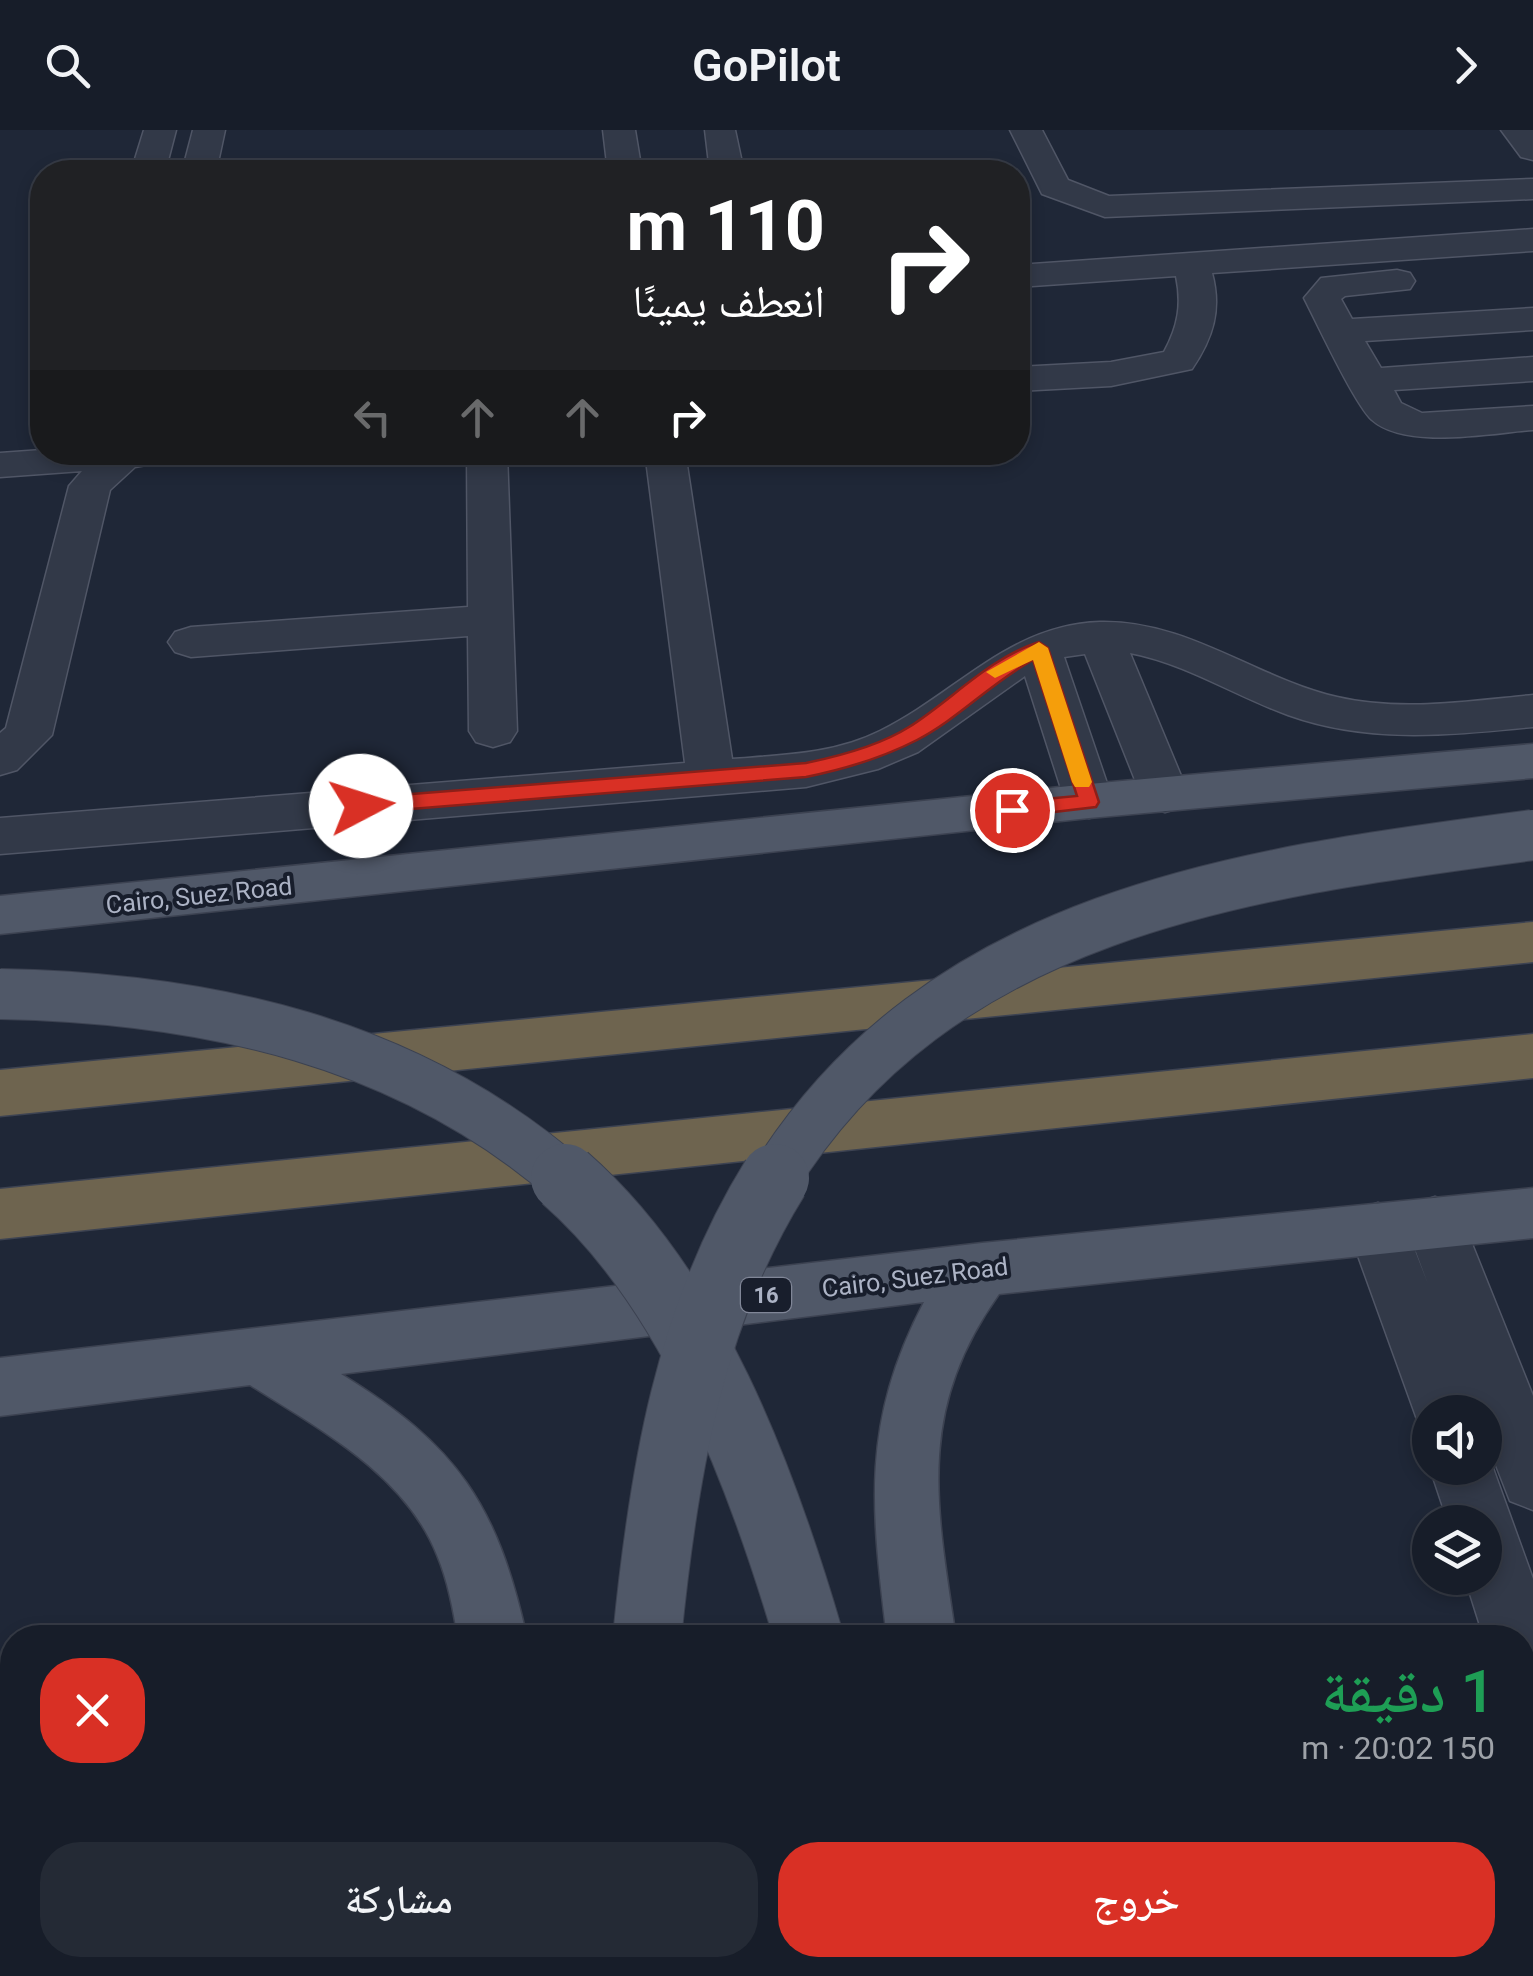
<!DOCTYPE html>
<html lang="ar">
<head>
<meta charset="utf-8">
<style>
  :root { --surface:#171d29; --page:#242a35; --text:#f1f3f6; --muted:#9ea2a8; --line:#363b46; --accent:#d93025 }
  body { margin:0; font-family:Roboto,"Noto Naskh Arabic",sans-serif; background:var(--page); color:var(--text); direction:rtl; height:100vh; display:flex; flex-direction:column; font-size:38px; white-space:nowrap }
  * { box-sizing:border-box; margin:0 }
  p { font-size:32px; color:var(--muted) }
  .icon { flex:none; width:55px; height:55px; fill:none; stroke:currentColor; stroke-width:2; stroke-linecap:round; stroke-linejoin:round }
  .map { position:relative; flex:1; overflow:hidden; direction:ltr }
  .side { position:absolute; left:0px; top:1495px; width:1535px; height:352px; display:flex; flex-direction:column; background:var(--surface); border-radius:40px 40px 0 0; box-shadow:0 5px 15px #0003,0 0 0 2px var(--line); direction:rtl }
  .side>* { flex:none }
  .top-card { position:absolute; left:30px; top:30px; width:1000px; height:305px; border-radius:40px; box-shadow:0 5px 15px #0003,0 0 0 2px var(--line); direction:rtl; background:#202124; color:#fff; overflow:hidden }
  .buttons { position:absolute; left:1412px; top:1265px; display:grid; gap:20px }
  .buttons a { display:grid; place-items:center; width:90px; height:90px; border-radius:50%; background:var(--surface); box-shadow:0 5px 15px #0003,0 0 0 2px var(--line); font-size:50px }
  .pin { position:absolute; display:grid; place-items:center; width:85px; height:85px; color:#fff; margin:-42px; border:5px solid #fff; border-radius:50%; box-shadow:0 2px 10px #0007 }
  .me { position:absolute; width:110px; margin:-55px; rotate:85deg; stroke-linejoin:round; filter:drop-shadow(0 0 8px #0008) }
  .turn { display:flex; align-items:center; gap:35px; height:210px; padding:0 40px; font-size:45px }
  .turn .icon { width:130px; height:130px; stroke-width:2.5 }
  .turn b { display:block; font-size:70px; line-height:85px }
  .lanes { display:flex; align-items:center; height:95px; padding:0 40px; background:#0003; justify-content:center; gap:50px; direction:ltr }
  .lanes .off { opacity:.35 }
  .round { display:grid; place-items:center; flex:none; width:105px; height:105px; border-radius:40px; background:var(--page) }
  .headline { display:flex; align-items:center; justify-content:space-between; height:170px; padding:0 40px }
  h1 { font-size:60px; font-weight:600; line-height:75px; color:#1e9e55 }
  .button { display:flex; gap:20px; margin-top:auto; padding:20px 40px }
  .button a { flex:1; height:115px; border-radius:40px; background:var(--accent); color:#fff; font-size:40px; font-weight:600; line-height:115px; text-align:center }
  .button a+a { background:var(--page); color:var(--text) }
  header { display:flex; justify-content:space-between; align-items:center; height:130px; padding:0 40px; background:var(--surface); font-size:45px; font-weight:600 }
  .map>svg:first-child { display:block }
  .lines { fill:none; stroke-linecap:round; stroke-linejoin:round }
  .minor-casing { stroke:#505666; stroke-width:3 }
  .major-casing { stroke:#3c4251; stroke-width:3 }
  .highway-casing { stroke:#3d4352; stroke-width:3 }
  .minor { fill:#323948; fill-rule:evenodd }
  .major { fill:#505868; fill-rule:evenodd }
  .highway { fill:#6e644f; fill-rule:evenodd }
  .major-bridge-far1-casing { stroke:#3c4251; stroke-width:52; stroke-linecap:butt }
  .major-bridge-casing { stroke:#3c4251; stroke-width:70; stroke-linecap:butt }
  .major-bridge-far1 { stroke:#505868; stroke-width:50 }
  .major-bridge { stroke:#505868; stroke-width:68 }
  .route { fill:#d93025; stroke:#8d1f18; stroke-width:2.5 }
  .slow { fill:#f59e0b }
  .labels { text-anchor:middle; stroke-width:8; stroke-linejoin:round; paint-order:stroke }
  .shield { fill:#181e2c; stroke:#808697; stroke-width:2.5 }
  .shield-label { font-size:22px; font-weight:bold; fill:#acb3c5 }
  .street-label { font-size:25px; fill:#acb3c5; stroke:#181e2c }
</style>
</head>
<body>
<header><svg class="icon" aria-label="forward" viewBox="0 0 24 24"><path d="M9 5l7 7-7 7"/></svg>GoPilot<svg class="icon" aria-label="search" viewBox="0 0 24 24"><circle cx="10" cy="10" r="6"/><path d="M15 15l6 6"/></svg></header>
<div class="map">
<svg width="1533" height="1846" viewBox="0 0 1533 1846">
  <rect width="100%" height="100%" fill="#1f2737"/>
  <g class="lines">
    <g class="minor-casing">
      <g id="minor">
        <polygon points="144,0 176,0 165,42 131,42"/>
        <polygon points="193,0 225,0 216,42 182,42"/>
        <polygon points="603,0 635,0 642,42 608,42"/>
        <polygon points="705,0 735,0 744,42 710,42"/>
        <polygon points="1010,0 1042,0 1068,50 1109,66 1533,49 1533,69 1105,87 1042,64"/>
        <polygon points="1501,0 1533,0 1533,30 1521,27"/>
        <path d="M1533,99V121L1212,143C1222,180 1213,208 1192,239L1111,256L1018,261V237L1111,232L1164,222C1178,196 1182,175 1176,146L1018,157V135Z"/>
        <path d="M1397,140L1410,143L1415,151L1410,159L1345,166L1341,169L1352,189L1533,178V200L1365,211L1381,238L1533,227V251L1394,260L1401,273L1422,283L1533,276V300C1491,303 1406,320 1372,290C1354,273 1317,193 1304,168L1321,148Z"/>
        <polygon points="42,320 158,325 152,334 135,337 110,360 52,605 17,640 0,645 0,603 6,598 69,356 82,341 0,347 0,323"/>
        <polygon points="467,322 507,322 517,601 510,612 493,617 476,612 469,601 468,506 191,527 175,522 168,512 175,502 191,497 468,477"/>
        <path d="M645,322H685L732,629C783,625 834,624 880,601C957,563 1009,495 1100,492C1188,490 1255,548 1337,567C1401,582 1469,571 1533,565V597C1449,605 1369,614 1288,585C1235,566 1187,534 1130,523L1189,665L1182,677L1165,682L1148,677L1141,665L1085,524L1064,527L1113,671L1106,683L1089,688L1072,683L1065,671L1025,546L918,622L878,639L806,657L0,724V688L685,633Z"/>
        <polygon points="1435,1067 1456,1074 1533,1266 1533,1380 1510,1371 1485,1307 1485,1282 1430,1282 1430,1306 1422,1303 1348,1098 1357,1080 1378,1073 1399,1080 1428,1154 1405,1092 1414,1074"/>
        <polygon points="1485,1316 1533,1449 1533,1537 1522,1541 1522,1508 1484,1508 1465,1448 1485,1448 1485,1392 1448,1392 1430,1338 1485,1338"/>
        <polygon points="1533,1682 1533,1756 1522,1757 1522,1683"/>
      </g>
    </g>
    <g class="major-casing">
      <g id="major">
        <polygon points="1533,614 1533,648 1089,688 0,804 0,766 1089,654"/>
        <path d="M1533,1058V1108L999,1164C916,1281 936,1374 956,1508H887C871,1377 861,1293 924,1172L341,1244C458,1316 497,1374 527,1508H458C453,1479 448,1451 437,1425C405,1344 319,1299 250,1255L0,1286V1228L982,1113Z"/>
        <polygon points="467,1835 543,1835 544,1846 466,1846"/>
        <polygon points="614,1835 690,1835 691,1846 613,1846"/>
        <polygon points="820,1835 896,1835 898,1846 820,1846"/>
        <polygon points="931,1835 1007,1835 1010,1846 932,1846"/>
      </g>
    </g>
    <g class="highway-casing">
      <g id="highway">
        <polygon points="1533,792 1533,832 0,986 0,940"/>
        <polygon points="1533,904 1533,948 0,1109 0,1059"/>
      </g>
    </g>
    <use href="#minor" class="minor"/>
    <use href="#major" class="major"/>
    <use href="#highway" class="highway"/>
    <g class="major-bridge-far1-casing">
      <g id="major-bridge-far1">
        <path d="M0,864C207,868 408,911 568,1051"/>
        <path d="M773,1051C940,781 1245,743 1533,705"/>
      </g>
    </g>
    <g class="major-bridge-casing">
      <g id="major-bridge">
        <path d="M565,1048C693,1160 762,1348 809,1508"/>
        <path d="M647,1508C663,1346 688,1188 775,1048"/>
      </g>
    </g>
    <use href="#major-bridge-far1" class="major-bridge-far1"/>
    <use href="#major-bridge" class="major-bridge"/>
  </g>
  <path class="route" d="M1039,512L1048,518L1099,672L1096,677L1012,687L1002,680L1012,672L1077,666L1033,530C992,552 958,589 917,610C882,628 845,639 806,647L361,683L351,676L361,668L806,633C840,626 879,616 909,597C952,570 989,528 1039,512Z"/>
  <polygon class="slow" points="1039,512 1048,518 1092,652 1089,657 1075,657 1072,652 1033,530 995,548 986,542"/>
  <g class="labels">
    <rect class="shield" x="741" y="1148" width="50" height="34" rx="8"/>
    <g class="shield-label">
      <text x="766" y="1173">16</text>
    </g>
    <g class="street-label">
      <text transform="translate(199 765) rotate(-6)" y="9">Cairo, Suez Road</text>
      <text transform="translate(915 1147) rotate(-7)" y="9">Cairo, Suez Road</text>
    </g>
  </g>
</svg>
<div class="buttons">
<a><svg class="icon" aria-label="sound" viewBox="0 0 24 24"><path d="M4 9h4l5-4v14l-5-4H4zM17 9q2 3 0 6"/></svg></a>
<a><svg class="icon" aria-label="layers" viewBox="0 0 24 24"><path d="M12 4l9 5-9 5-9-5zM3 14l9 5 9-5"/></svg></a>
</div>
<div class="pin" style="left:1012px;top:680px;background:#d93025"><svg class="icon" aria-label="arrive" viewBox="0 0 24 24"><path d="M6 21V4h12l-3 4 3 4H6"/></svg></div>
<svg class="me" style="left:361px;top:676px" viewBox="-20 -20 40 40"><circle r="19" fill="#fff"/><path d="M0-13L10 11 0 6-10 11z" fill="#d93025"/></svg>
<div class="top-card">
<div class="turn"><svg class="icon" aria-label="right" viewBox="0 0 24 24"><path d="M7 20v-9h11M14 6l5 5-5 5"/></svg><div><b>110 m</b>انعطف يمينًا</div></div>
<div class="lanes"><svg class="icon off" aria-label="left" viewBox="0 0 24 24"><path d="M17 20v-9H6M10 6l-5 5 5 5"/></svg><svg class="icon off" aria-label="ahead" viewBox="0 0 24 24"><path d="M12 20V5M6 11l6-6 6 6"/></svg><svg class="icon off" aria-label="ahead" viewBox="0 0 24 24"><path d="M12 20V5M6 11l6-6 6 6"/></svg><svg class="icon" aria-label="right" viewBox="0 0 24 24"><path d="M7 20v-9h11M14 6l5 5-5 5"/></svg></div>
</div>
<section class="side">
<div class="headline"><div><h1>1 دقيقة</h1><p>150 m · 20:02</p></div><a class="round" style="background:#d93025;color:#fff"><svg class="icon" aria-label="close" viewBox="0 0 24 24"><path d="M6 6l12 12M18 6L6 18"/></svg></a></div>
<div class="button"><a>خروج</a><a>مشاركة</a></div>
</section>
</div>
</body>
</html>
